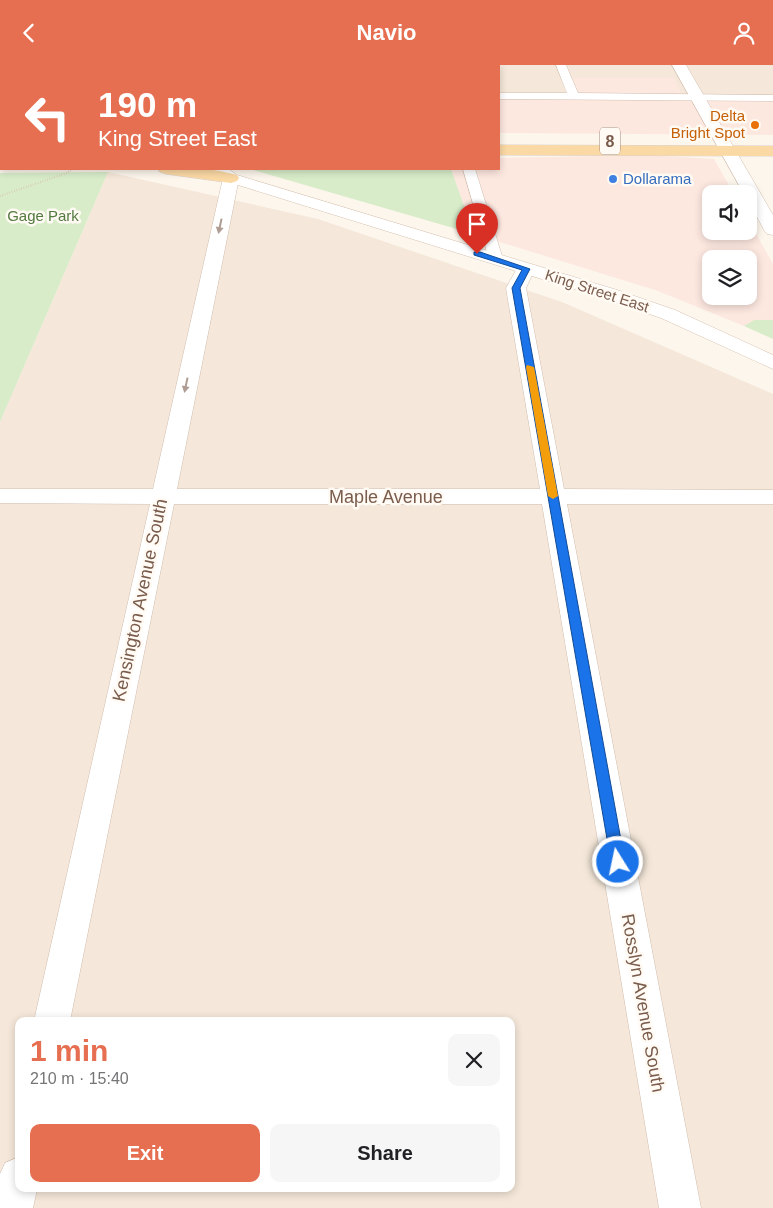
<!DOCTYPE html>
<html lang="en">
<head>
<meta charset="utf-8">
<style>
  :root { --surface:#fff; --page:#f6f6f6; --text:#202124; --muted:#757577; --accent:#e76f51 }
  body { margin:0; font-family:Helvetica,sans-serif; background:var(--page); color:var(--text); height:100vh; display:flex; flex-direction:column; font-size:19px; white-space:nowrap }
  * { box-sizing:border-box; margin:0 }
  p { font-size:16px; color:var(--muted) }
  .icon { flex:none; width:28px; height:28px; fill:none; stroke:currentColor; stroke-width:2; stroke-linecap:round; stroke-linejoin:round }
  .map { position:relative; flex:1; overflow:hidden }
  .side { position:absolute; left:15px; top:952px; width:500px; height:175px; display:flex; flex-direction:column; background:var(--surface); border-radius:10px; box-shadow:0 2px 8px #0003 }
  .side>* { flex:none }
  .top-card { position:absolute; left:0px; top:0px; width:500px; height:105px; box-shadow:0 2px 8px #0003; background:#e76f51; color:#fff; overflow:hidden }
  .tools { position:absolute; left:702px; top:120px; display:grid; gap:10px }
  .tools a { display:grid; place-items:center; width:55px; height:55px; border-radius:10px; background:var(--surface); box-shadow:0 2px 8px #0003; font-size:25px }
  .pin { position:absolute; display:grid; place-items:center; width:42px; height:42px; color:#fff; margin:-51px -21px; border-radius:50% 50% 50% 0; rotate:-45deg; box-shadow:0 0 5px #0007 }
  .pin .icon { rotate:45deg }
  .me { position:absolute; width:55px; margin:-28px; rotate:350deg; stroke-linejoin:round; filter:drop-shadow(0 0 4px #0008) }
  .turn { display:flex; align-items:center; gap:18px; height:105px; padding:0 15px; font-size:22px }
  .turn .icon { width:65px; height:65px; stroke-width:2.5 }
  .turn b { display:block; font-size:35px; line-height:42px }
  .round { display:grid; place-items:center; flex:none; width:52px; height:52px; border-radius:10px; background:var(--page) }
  .summary { display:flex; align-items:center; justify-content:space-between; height:85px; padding:0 15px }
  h1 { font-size:30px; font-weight:700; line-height:38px; color:var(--accent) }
  .primary-button { display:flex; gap:10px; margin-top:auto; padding:10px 15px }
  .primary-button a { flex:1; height:58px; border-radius:10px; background:var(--accent); color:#fff; font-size:20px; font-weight:700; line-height:58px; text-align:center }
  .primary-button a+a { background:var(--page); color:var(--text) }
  header { display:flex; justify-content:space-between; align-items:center; height:65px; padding:0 15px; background:var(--accent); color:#fff; font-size:22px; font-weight:700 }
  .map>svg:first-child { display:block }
  .residential { fill:#f5e8da; fill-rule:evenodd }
  .commercial { fill:#fde8e0; fill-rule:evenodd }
  .green { fill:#d8ecc9 }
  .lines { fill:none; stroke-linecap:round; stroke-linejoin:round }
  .lane-casing { stroke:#d1beb0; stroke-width:1 }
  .street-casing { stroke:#d1beb0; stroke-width:1 }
  .secondary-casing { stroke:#d6c0b0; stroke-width:1 }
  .primary-casing { stroke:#dad1cd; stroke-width:1 }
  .path { stroke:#d9b8a5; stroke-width:2; stroke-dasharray:0.5 2; stroke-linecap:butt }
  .lane { fill:#fff; fill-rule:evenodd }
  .street { fill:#fff; fill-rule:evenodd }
  .secondary { fill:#fff; fill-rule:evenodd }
  .primary { fill:#fbd9a5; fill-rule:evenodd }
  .oneway { fill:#af9d94 }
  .route { fill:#1a73e8; stroke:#114b97 }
  .slow { fill:#f59e0b }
  .food-dot { fill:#e8710a; stroke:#fffaf3; stroke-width:2 }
  .shop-dot { fill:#3f7fe0; stroke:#fffaf3; stroke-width:2 }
  .labels { text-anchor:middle; stroke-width:5; stroke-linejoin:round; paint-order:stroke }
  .far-food-label { font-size:15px; fill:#c56008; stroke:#fffaf3; text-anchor:end }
  .far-shop-label { font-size:15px; fill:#366cbe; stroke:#fffaf3; text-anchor:start }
  .far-park-label { font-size:15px; fill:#537a41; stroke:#fffaf3 }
  .far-street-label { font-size:15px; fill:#7a5c4d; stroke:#fffaf3 }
  .shield { fill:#fffaf3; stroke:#a28b7f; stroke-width:1 }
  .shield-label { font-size:16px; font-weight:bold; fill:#7a5c4d }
  .street-label { font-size:18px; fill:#7a5c4d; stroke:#fffaf3 }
</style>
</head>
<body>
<header><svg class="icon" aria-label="back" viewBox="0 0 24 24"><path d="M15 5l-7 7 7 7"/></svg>Navio<svg class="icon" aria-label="person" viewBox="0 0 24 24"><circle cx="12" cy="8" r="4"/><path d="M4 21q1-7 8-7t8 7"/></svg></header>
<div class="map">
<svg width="773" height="1143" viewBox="0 0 773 1143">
  <rect width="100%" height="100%" fill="#fdf6ec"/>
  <g class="residential">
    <polygon points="0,0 773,0 773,33 682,32 673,13 570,13 572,32 499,31 499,1"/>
    <path d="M108,107L318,154L562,237L773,329V1143H0V357ZM19,956H511V1124H19Z"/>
  </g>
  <g class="commercial">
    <polygon points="569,13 674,13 683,32 773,33 773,70 499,68 499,31 572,32"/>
    <path d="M647,90L714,94L734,129H711V166H749V156L773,199V255H755L744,261L658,226L474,169L451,104H499V93ZM711,194H749V231H711Z"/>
  </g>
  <g class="green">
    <polygon points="250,104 451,104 474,169"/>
    <polygon points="108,107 0,357 0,108"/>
    <polygon points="754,255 773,255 773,274 744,261"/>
  </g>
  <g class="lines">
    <g class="lane-casing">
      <g id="lane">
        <rect x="330" y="0" width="10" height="1"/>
        <polygon points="556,0 566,0 578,28 773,30 773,36 499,34 499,28 567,28"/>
        <polygon points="463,104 475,104 503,194 501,197 491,197 489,194"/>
      </g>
    </g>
    <g class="street-casing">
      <g id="street">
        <rect x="214" y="0" width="14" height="1"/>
        <rect x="441" y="0" width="14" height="1"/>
        <polygon points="672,0 686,0 773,150 773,170 767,169 764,165 749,137 749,129 744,129"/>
        <polygon points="231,108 237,110 239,113 177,424 540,424 506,223 519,200 526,198 533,200 535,204 526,223 564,424 773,425 773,439 567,439 701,1143 659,1143 542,439 174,439 70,956 34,956 150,439 0,438 0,424 153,424 223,113 225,110"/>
        <polygon points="19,1092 19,1124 37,1124 33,1143 0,1143 0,1109 5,1098"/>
      </g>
    </g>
    <g class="secondary-casing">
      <polygon id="secondary" points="209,104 228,104 237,110 617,225 675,245 773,290 773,304 661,253 603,233 225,116"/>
    </g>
    <g class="primary-casing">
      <g id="primary">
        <rect x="0" y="44" width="1" height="8"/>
        <rect x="0" y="73" width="1" height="10"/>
        <polygon points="499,80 773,81 773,91 499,90"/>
        <path d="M158,104C184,102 212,103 237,110L239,113L237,116L231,118L166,109L160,107Z"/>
      </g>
    </g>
    <polyline class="path" points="0,131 67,108 72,104"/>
    <use href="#lane" class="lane"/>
    <use href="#street" class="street"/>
    <use href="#secondary" class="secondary"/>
    <use href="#primary" class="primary"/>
  </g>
  <defs><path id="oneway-solid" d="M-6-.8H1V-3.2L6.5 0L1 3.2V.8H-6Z" transform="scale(1.25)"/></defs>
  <g class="oneway">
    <use href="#oneway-solid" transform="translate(220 161) rotate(102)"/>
    <use href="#oneway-solid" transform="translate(186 320) rotate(102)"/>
  </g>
  <polygon class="route" points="474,187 480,187 530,204 520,223 625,797 623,801 618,803 613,801 611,797 512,223 522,205 474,190"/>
  <polygon class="slow" points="527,300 534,302 558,431 553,434 548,431 526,302"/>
  <circle class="food-dot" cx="755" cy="60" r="5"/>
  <circle class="shop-dot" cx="613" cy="114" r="5"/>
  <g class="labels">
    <g class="far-food-label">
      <text x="745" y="56">Delta<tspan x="745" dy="17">Bright Spot</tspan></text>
    </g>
    <g class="far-shop-label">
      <text x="623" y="119">Dollarama</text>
    </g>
    <g class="far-park-label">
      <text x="43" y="156">Gage Park</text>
    </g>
    <g class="far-street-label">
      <text transform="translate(597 226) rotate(18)" y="5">King Street East</text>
    </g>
    <rect class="shield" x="600" y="62.5" width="20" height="27" rx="4"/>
    <g class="shield-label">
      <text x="610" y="82">8</text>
    </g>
    <g class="street-label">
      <text x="386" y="438">Maple Avenue</text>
      <text transform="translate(140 535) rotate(-78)" y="6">Kensington Avenue South</text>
      <text transform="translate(643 938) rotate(80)" y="6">Rosslyn Avenue South</text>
    </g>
  </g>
</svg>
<div class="tools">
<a><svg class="icon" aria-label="sound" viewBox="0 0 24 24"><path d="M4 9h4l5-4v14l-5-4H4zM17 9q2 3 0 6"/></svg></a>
<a><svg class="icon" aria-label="layers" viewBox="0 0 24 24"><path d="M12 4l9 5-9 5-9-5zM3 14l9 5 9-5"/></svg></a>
</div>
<div class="pin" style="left:477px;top:189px;background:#d93025"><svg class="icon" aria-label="arrive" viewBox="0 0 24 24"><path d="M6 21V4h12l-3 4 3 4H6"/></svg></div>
<svg class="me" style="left:618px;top:797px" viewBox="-20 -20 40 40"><circle r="17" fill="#1a73e8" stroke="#fff" stroke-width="3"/><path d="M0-11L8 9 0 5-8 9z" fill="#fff"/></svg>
<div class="top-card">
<div class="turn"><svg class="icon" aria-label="left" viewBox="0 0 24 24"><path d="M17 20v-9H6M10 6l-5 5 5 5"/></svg><div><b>190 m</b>King Street East</div></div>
</div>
<section class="side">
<div class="summary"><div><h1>1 min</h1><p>210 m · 15:40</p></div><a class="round"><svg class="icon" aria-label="close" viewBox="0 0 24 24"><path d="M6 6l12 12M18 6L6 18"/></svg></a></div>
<div class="primary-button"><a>Exit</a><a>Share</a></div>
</section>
</div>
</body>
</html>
